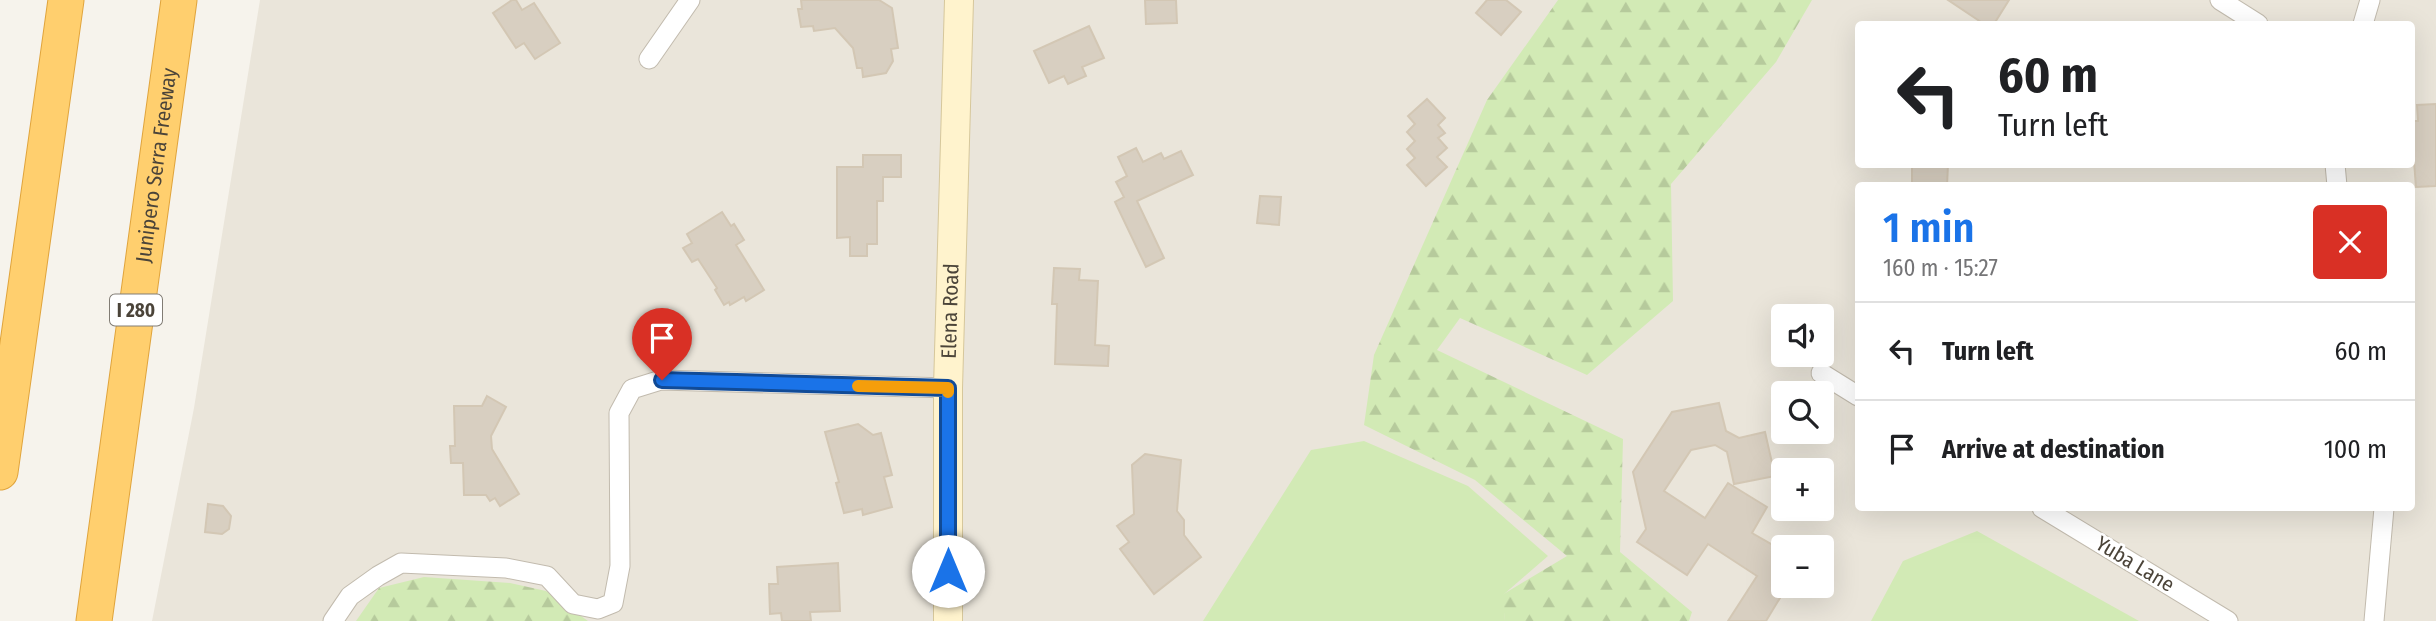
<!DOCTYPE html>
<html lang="en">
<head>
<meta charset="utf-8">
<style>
  :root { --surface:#fff; --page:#f6f6f6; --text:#202124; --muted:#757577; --line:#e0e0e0; --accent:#1a73e8 }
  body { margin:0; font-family:"Fira Sans Condensed",sans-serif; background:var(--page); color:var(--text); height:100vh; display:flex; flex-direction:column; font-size:26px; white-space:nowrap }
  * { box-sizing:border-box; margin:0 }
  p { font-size:23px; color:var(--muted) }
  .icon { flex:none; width:38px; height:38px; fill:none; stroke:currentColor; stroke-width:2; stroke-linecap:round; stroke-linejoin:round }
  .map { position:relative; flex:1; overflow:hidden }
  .details { position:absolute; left:1855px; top:182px; width:560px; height:329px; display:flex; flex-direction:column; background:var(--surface); border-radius:7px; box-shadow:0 7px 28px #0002 }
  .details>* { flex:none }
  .banner { position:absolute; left:1855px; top:21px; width:560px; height:147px; border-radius:7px; box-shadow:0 7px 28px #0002; background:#fff; color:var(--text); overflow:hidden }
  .tools { position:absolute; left:1771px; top:304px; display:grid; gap:14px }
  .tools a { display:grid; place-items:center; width:63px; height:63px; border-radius:7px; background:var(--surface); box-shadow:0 7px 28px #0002; font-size:35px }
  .pin { position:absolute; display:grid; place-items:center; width:60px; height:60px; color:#fff; margin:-72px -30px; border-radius:50% 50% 50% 0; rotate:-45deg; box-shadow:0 0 7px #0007 }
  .pin .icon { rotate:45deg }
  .me { position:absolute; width:77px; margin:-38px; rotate:0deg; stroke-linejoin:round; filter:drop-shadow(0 0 5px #0008) }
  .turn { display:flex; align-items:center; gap:24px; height:147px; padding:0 28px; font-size:32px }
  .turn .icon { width:91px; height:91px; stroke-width:2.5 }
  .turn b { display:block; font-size:49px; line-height:60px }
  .round { display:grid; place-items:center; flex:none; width:74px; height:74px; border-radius:7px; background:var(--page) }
  .headline { display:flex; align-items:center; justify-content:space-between; height:119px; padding:0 28px }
  h1 { font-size:42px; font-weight:600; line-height:52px; color:var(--accent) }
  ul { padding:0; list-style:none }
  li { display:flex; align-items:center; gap:21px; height:98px; padding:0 28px; border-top:2px solid var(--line) }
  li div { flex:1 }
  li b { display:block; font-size:26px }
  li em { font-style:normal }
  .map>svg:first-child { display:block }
  .residential { fill:#eae5da; fill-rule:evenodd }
  .green { fill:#d2eab5 }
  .forest { fill:url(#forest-firs) }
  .building { fill:#d8cfc1; stroke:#d3c7b4; stroke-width:2 }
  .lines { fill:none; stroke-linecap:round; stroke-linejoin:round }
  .street-casing { stroke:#c2bbae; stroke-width:21 }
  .secondary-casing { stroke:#d6c79b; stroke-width:30 }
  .highway-casing { stroke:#e0a43c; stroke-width:37 }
  .street { stroke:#fff; stroke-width:19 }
  .secondary { stroke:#fff3cd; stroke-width:28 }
  .highway { stroke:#ffcf6e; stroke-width:35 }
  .route-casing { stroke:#114b97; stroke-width:18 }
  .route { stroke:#1a73e8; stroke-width:12 }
  .slow { stroke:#f59e0b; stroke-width:12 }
  .labels { text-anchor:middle; stroke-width:5; stroke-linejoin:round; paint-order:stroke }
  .shield { fill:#fff; stroke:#817c74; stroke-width:2 }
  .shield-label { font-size:19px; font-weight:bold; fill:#4b4439 }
  .street-label { font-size:21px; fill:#4b4439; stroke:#fff }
</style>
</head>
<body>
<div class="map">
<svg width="2436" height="621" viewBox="0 0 2436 621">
  <defs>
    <pattern id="forest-firs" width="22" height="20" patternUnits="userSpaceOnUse" patternTransform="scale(1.75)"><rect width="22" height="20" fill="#d2eab5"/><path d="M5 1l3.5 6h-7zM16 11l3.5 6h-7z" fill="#b6ca9c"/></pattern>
  </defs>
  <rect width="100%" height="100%" fill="#f6f3ec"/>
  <path class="residential" d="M260,0H2436V621H152L194,408ZM1858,24H2412V164H1858ZM1858,186H2412V508H1858ZM1783,317H1822V355H1783ZM1783,394H1822V432H1783ZM1783,471H1822V509H1783ZM1783,548H1822V586H1783Z"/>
  <g class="green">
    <polygon points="1364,441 1468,486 1548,556 1503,595 1505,621 1203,621 1311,450"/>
    <polygon points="1977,531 2139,621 1871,621 1903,561"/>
  </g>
  <g class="forest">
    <polygon points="1558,0 1812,0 1776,62 1671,184 1673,301 1587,375 1460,318 1437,350 1623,439 1620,552 1692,612 1689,621 1505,621 1502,595 1567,556 1475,480 1364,425 1374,355 1487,100"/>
    <polygon points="424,577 510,583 546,591 588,621 356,621 379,588"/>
  </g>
  <g class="building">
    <polygon points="512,0 516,0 522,10 534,3 560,43 535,59 524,43 516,48 493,13"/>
    <polygon points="801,0 879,0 892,8 898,48 891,49 893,61 886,73 863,77 862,68 857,68 853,48 835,28 814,31 813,26 801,27 798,9 802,9"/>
    <polygon points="1145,0 1176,0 1177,23 1146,24"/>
    <polygon points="1487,0 1506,0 1521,12 1501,35 1476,13"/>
    <polygon points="1948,0 2009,0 1994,24 1984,24"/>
    <polygon points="1089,26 1104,58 1082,67 1086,76 1068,84 1064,76 1049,83 1034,51"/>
    <polygon points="1427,99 1445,118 1438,125 1445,133 1438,138 1447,148 1437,157 1447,167 1426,186 1407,165 1415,158 1407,149 1415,141 1407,132 1415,124 1408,116"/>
    <polygon points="2436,104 2436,186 2416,187 2412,135 2414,135 2414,121 2418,121 2417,105"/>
    <polygon points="1136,148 1143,162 1161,153 1164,159 1181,151 1193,175 1137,201 1164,258 1146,267 1115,202 1124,197 1116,182 1127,176 1118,157"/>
    <polygon points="863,155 901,155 901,177 883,177 883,201 877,201 877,244 867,244 867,256 850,256 850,237 837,238 837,167 863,167"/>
    <polygon points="1912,164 1948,164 1947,186 1912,186"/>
    <polygon points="1260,196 1281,197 1279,225 1257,223"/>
    <polygon points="722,212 731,226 734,224 744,240 736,245 764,290 746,301 744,297 730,305 729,302 724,305 715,290 717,288 698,259 692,262 683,248 692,243 687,234"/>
    <polygon points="1054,268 1080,269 1079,280 1098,281 1095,345 1109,346 1108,366 1055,364 1057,304 1052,304"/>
    <polygon points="487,396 506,407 491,436 492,449 519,494 500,506 495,498 490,501 486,495 464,495 463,463 451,463 450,446 455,446 454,406 482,406"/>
    <polygon points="1719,403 1726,431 1739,438 1765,432 1775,476 1734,484 1727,452 1715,445 1691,450 1664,491 1705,518 1728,483 1767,507 1752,533 1783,551 1783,593 1766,621 1728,621 1757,576 1708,544 1687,575 1637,542 1646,529 1633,472 1672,412"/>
    <polygon points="858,424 873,435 881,433 892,475 884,477 892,507 863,515 862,509 844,513 836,483 839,482 825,432"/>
    <polygon points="1145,454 1181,460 1177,511 1184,520 1184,535 1201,557 1154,594 1120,549 1129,542 1117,526 1134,514 1132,465"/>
    <polygon points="208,504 223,506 231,516 229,529 222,534 205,532"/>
    <polygon points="838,563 840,611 810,612 811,621 782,621 781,613 770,614 769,584 778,584 777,567"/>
  </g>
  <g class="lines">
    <g class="street-casing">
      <g id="street">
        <polyline points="2220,0 2258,24"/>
        <polyline points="2363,24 2370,0"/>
        <polyline points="649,59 690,0"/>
        <polyline points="2335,164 2337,186"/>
        <polyline points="1821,373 1858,396"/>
        <polyline points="2042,508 2228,621"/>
        <polyline points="333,621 350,596 378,576 401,563 506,568 547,576 573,604 598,609 613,603 620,566 619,413 632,389 661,380 948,388"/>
        <polyline points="2374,621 2384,508"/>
      </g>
    </g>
    <g class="secondary-casing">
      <g id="secondary">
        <path id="s1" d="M948,621V388L959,0"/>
      </g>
    </g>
    <g class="highway-casing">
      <g id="highway">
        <polyline points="0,472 66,0"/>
        <path id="s2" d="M94,621L179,0"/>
      </g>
    </g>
    <use href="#street" class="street"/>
    <use href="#secondary" class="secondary"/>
    <use href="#highway" class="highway"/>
  </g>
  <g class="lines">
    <g class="route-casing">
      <polyline id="route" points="662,380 948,388 948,571"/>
    </g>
    <use href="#route" class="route"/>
    <polyline class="slow" points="858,386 948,388 948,392"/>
  </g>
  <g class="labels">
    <rect class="shield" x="110" y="294.5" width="52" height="31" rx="5"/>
    <g class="shield-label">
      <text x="136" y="317">I 280</text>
    </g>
    <g class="street-label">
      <text dy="7" stroke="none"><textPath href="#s2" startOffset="460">Junipero Serra Freeway</textPath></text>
      <text dy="7" stroke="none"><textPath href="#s1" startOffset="310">Elena Road</textPath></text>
      <text transform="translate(2135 564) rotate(31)" y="7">Yuba Lane</text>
    </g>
  </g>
</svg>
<div class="tools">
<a><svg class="icon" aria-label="sound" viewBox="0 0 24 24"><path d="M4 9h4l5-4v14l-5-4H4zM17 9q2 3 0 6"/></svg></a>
<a><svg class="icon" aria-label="search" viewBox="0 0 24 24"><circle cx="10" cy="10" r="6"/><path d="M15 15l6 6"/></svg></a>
<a>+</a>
<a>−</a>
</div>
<div class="pin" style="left:662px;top:380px;background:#d93025"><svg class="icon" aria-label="arrive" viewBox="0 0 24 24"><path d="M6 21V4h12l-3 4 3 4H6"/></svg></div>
<svg class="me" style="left:948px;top:571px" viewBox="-20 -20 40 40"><circle r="19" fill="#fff"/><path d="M0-13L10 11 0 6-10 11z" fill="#1a73e8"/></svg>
<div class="banner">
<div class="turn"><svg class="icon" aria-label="left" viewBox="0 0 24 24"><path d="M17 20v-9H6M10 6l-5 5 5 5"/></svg><div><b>60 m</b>Turn left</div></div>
</div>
<section class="details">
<div class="headline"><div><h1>1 min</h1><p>160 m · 15:27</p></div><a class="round" style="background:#d93025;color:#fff"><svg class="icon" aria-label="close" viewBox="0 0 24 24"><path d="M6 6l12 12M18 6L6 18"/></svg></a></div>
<ul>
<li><svg class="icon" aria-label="left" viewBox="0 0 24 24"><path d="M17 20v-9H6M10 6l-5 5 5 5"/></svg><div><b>Turn left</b></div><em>60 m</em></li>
<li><svg class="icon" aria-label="arrive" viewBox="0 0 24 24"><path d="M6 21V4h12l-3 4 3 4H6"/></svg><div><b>Arrive at destination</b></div><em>100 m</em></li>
</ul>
</section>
</div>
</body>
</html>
